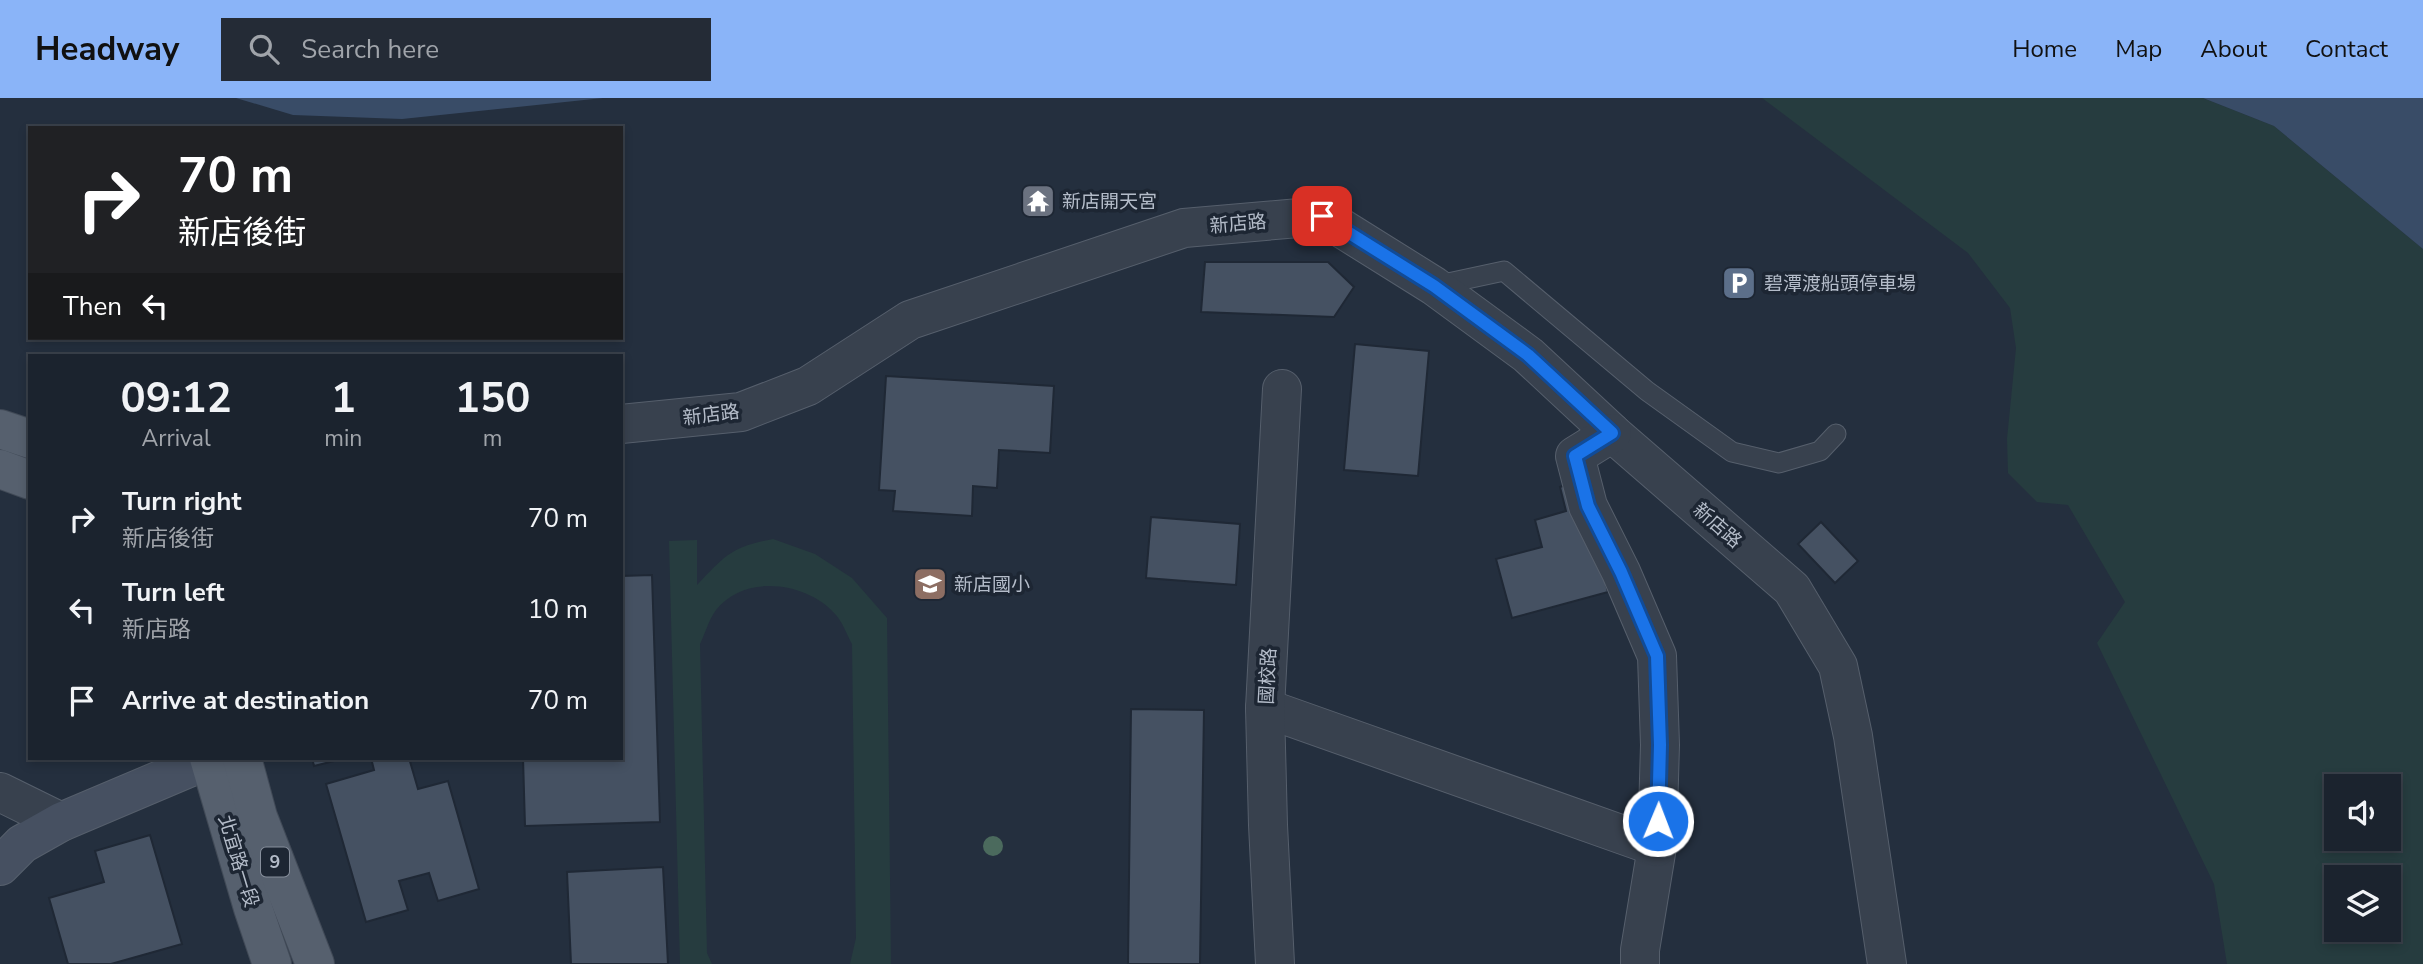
<!DOCTYPE html>
<html lang="en">
<head>
<meta charset="utf-8">
<style>
  :root { --surface:#1b232e; --page:#242b36; --text:#f1f3f6; --muted:#a0a4aa; --line:#39404a; --accent:#8ab4f8 }
  body { margin:0; font-family:"Nunito Sans","Noto Sans TC",sans-serif; background:var(--page); color:var(--text); height:100vh; display:flex; flex-direction:column; font-size:26px; white-space:nowrap }
  * { box-sizing:border-box; margin:0 }
  p { font-size:23px; color:var(--muted) }
  .icon { flex:none; width:38px; height:38px; fill:none; stroke:currentColor; stroke-width:2; stroke-linecap:round; stroke-linejoin:round }
  .map { position:relative; flex:1; overflow:hidden }
  .details { position:absolute; left:28px; top:256px; width:595px; height:406px; display:flex; flex-direction:column; background:var(--surface); border-radius:0px; box-shadow:0 4px 10px #0003,0 0 0 2px var(--line) }
  .details>* { flex:none }
  .hud { position:absolute; left:28px; top:28px; width:595px; height:214px; border-radius:0px; box-shadow:0 4px 10px #0003,0 0 0 2px var(--line); background:#202124; color:#fff; overflow:hidden }
  .controls { position:absolute; left:2324px; top:676px; display:grid; gap:14px }
  .controls a { display:grid; place-items:center; width:77px; height:77px; border-radius:0px; background:var(--surface); box-shadow:0 4px 10px #0003,0 0 0 2px var(--line); font-size:35px }
  .pin { position:absolute; display:grid; place-items:center; width:60px; height:60px; color:#fff; margin:-30px; border-radius:14px; box-shadow:0 4px 10px #0006 }
  .me { position:absolute; width:77px; margin:-38px; rotate:1deg; stroke-linejoin:round; filter:drop-shadow(0 0 5px #0008) }
  .turn { display:flex; align-items:center; gap:24px; height:147px; padding:0 35px; font-size:32px }
  .turn .icon { width:91px; height:91px; stroke-width:2.5 }
  .turn b { display:block; font-size:49px; line-height:60px }
  .then { display:flex; align-items:center; height:66px; padding:0 35px; background:#0003; gap:14px; font-size:26px }
  .eta { display:flex; justify-content:space-evenly; align-items:center; height:119px; text-align:center }
  .eta b { font-size:42px; font-weight:700; line-height:49px }
  ul { padding:0; list-style:none }
  li { display:flex; align-items:center; gap:21px; height:91px; padding:0 35px }
  li div { flex:1 }
  li b { display:block; font-size:26px }
  li em { font-style:normal }
  header { display:flex; align-items:center; gap:42px; box-sizing:border-box; height:98px; padding:0 35px; background:var(--accent); color:#111 }
  header strong { font-size:33px }
  nav { display:flex; gap:38px; margin-inline-start:auto; font-size:24px }
  .search { width:490px; height:63px; background:var(--page); display:flex; align-items:center; gap:18px; box-sizing:border-box; padding:0 24px; border-radius:0px; color:var(--muted); font-size:26px }
  .map>svg:first-child { display:block }
  .green { fill:#263c3f; fill-rule:evenodd }
  .water { fill:#394c67 }
  .building { fill:#455162; stroke:#1f2835; stroke-width:2 }
  .lines { fill:none; stroke-linecap:round; stroke-linejoin:round }
  .lane-casing { stroke:#565f6c; stroke-width:21 }
  .street-casing { stroke:#565f6c; stroke-width:40 }
  .secondary-casing { stroke:#565f6c; stroke-width:40 }
  .primary-casing { stroke:#414a57; stroke-width:40 }
  .lane { stroke:#38414e; stroke-width:19 }
  .street { stroke:#38414e; stroke-width:38 }
  .secondary { stroke:#465061; stroke-width:38 }
  .primary { stroke:#56606e; stroke-width:38 }
  .tree { fill:#4b6a5d }
  .route-casing { stroke:#114b97; stroke-width:18 }
  .route { stroke:#1a73e8; stroke-width:12 }
  .labels { text-anchor:middle; stroke-width:7; stroke-linejoin:round; paint-order:stroke }
  .shield { fill:#1d2633; stroke:#878f9c; stroke-width:2 }
  .shield-label { font-size:18px; font-weight:bold; fill:#b4bcc9 }
  .poi-label { font-size:19px; fill:#b4bcc9; stroke:#1d2633; text-anchor:start }
  .street-label { font-size:19px; fill:#b4bcc9; stroke:#1d2633 }
</style>
</head>
<body>
<header>
<strong>Headway</strong>
<div class="search"><svg class="icon" aria-label="search" viewBox="0 0 24 24"><circle cx="10" cy="10" r="6"/><path d="M15 15l6 6"/></svg>Search here</div>
<nav><a>Home</a><a>Map</a><a>About</a><a>Contact</a></nav>
</header>
<div class="map">
<svg width="2423" height="866" viewBox="0 0 2423 866">
  <rect width="100%" height="100%" fill="#242f3e"/>
  <g class="green">
    <path d="M1762,0H2203L2274,28L2423,151V866H2227L2214,786L2097,545L2125,504L2068,407L2037,404L2008,375L2007,341L2016,250L2010,210L1968,155ZM2336,688H2389V740H2336ZM2336,779H2389V831H2336Z"/>
    <path d="M773,441L815,456L852,480L887,520L891,866H850L856,840L852,546C847,537 843,525 836,517C808,484 745,475 716,512C709,521 705,536 700,546L707,855L712,866H680L669,443L697,442V487C726,457 731,449 773,441Z"/>
  </g>
  <g class="water">
    <polygon points="236,0 603,0 402,21 293,17"/>
    <polygon points="2203,0 2423,0 2423,151 2274,28"/>
  </g>
  <g class="building">
    <polygon points="1205,164 1328,164 1354,189 1334,219 1201,214"/>
    <polygon points="1355,246 1429,253 1418,378 1344,372"/>
    <polygon points="886,278 1054,288 1050,355 999,352 997,390 973,388 972,418 893,413 895,393 879,392"/>
    <polygon points="1581,382 1608,494 1512,520 1496,461 1542,449 1535,422 1566,413 1560,389"/>
    <polygon points="1151,419 1240,426 1236,487 1146,480"/>
    <polygon points="1821,424 1858,463 1835,485 1798,446"/>
    <polygon points="652,477 660,724 525,728 523,660 621,660 621,478"/>
    <polygon points="1131,611 1204,612 1200,866 1128,866"/>
    <polygon points="312,660 346,660 314,668"/>
    <polygon points="371,660 409,660 418,691 448,683 479,791 438,803 429,775 399,783 408,812 366,824 326,686 374,672"/>
    <polygon points="150,737 182,846 111,866 68,866 49,800 104,784 95,753"/>
    <polygon points="663,769 668,866 571,866 567,774"/>
  </g>
  <g class="lines">
    <g class="lane-casing">
      <polyline id="lane" points="1434,188 1504,173 1647,293 1732,354 1779,365 1820,353 1836,336"/>
    </g>
    <g class="street-casing">
      <g id="street">
        <polyline points="621,326 741,314 808,288 910,222 1184,130 1322,118 1434,188 1528,257 1612,335 1792,491 1838,568 1853,638 1887,866"/>
        <polyline points="1612,335 1575,358 1588,408 1621,474 1657,558 1660,647 1657,749 1640,852 1640,866"/>
        <polyline points="1265,610 1657,749"/>
        <polyline points="0,694 61,724"/>
        <polyline points="1275,866 1268,727 1265,610 1282,291"/>
      </g>
    </g>
    <g class="secondary-casing">
      <polyline id="secondary" points="0,768 22,746 61,724 212,660"/>
    </g>
    <g class="primary-casing">
      <g id="primary">
        <polyline points="0,331 30,341"/>
        <polyline points="0,371 30,382"/>
        <polyline points="209,660 253,810 272,866"/>
        <polyline points="242,660 258,719 315,866"/>
      </g>
    </g>
    <use href="#lane" class="lane"/>
    <use href="#street" class="street"/>
    <use href="#secondary" class="secondary"/>
    <use href="#primary" class="primary"/>
  </g>
  <circle class="tree" cx="993" cy="748" r="10"/>
  <g class="lines">
    <g class="route-casing">
      <polyline id="route" points="1322,118 1434,188 1528,257 1612,335 1575,358 1588,408 1621,474 1657,558 1660,647 1658,723"/>
    </g>
    <use href="#route" class="route"/>
  </g>
  <defs>
    <g id="temple-square" transform="scale(1.75)"><rect x="-9" y="-9" width="18" height="18" rx="4" fill="#6b7280" stroke="#1d2633"/><path d="M0-6L5-2H3V0L6.5 2.5H4V6H1.5V3h-3V6H-4V2.5H-6.5L-3 0V-2H-5Z" fill="#fff"/></g>
    <g id="parking-square" transform="scale(1.75)"><rect x="-9" y="-9" width="18" height="18" rx="4" fill="#5c6f8a" stroke="#1d2633"/><path d="M-3.5-5.5H1a3.5 3.5 0 0 1 0 7H-1V5.5H-3.5ZM-1-3.4V-.6H.8a1.4 1.4 0 0 0 0-2.8Z" fill="#fff"/></g>
    <g id="school-square" transform="scale(1.75)"><rect x="-9" y="-9" width="18" height="18" rx="4" fill="#8d6e63" stroke="#1d2633"/><path d="M0-5L7-2L0 1L-7-2ZM-4 1L0 2.5L4 1V4Q0 6-4 4Z" fill="#fff"/></g>
  </defs>
  <g fill-rule="evenodd">
    <use href="#temple-square" x="1038" y="103"/>
    <use href="#parking-square" x="1739" y="185"/>
    <use href="#school-square" x="930" y="486"/>
  </g>
  <g class="labels">
    <rect class="shield" x="261" y="749.5" width="28" height="29" rx="5"/>
    <g class="shield-label">
      <text x="275" y="770">9</text>
    </g>
    <g class="poi-label">
      <text x="1062" y="110">新店開天宮</text>
      <text x="1764" y="192">碧潭渡船頭停車場</text>
      <text x="954" y="493">新店國小</text>
    </g>
    <g class="street-label">
      <text transform="translate(1238 125) rotate(-5)" y="7">新店路</text>
      <text transform="translate(711 316) rotate(-7)" y="7">新店路</text>
      <text transform="translate(1718 427) rotate(41)" y="7">新店路</text>
      <text transform="translate(1267 578) rotate(-87)" y="7">國校路</text>
      <text transform="translate(239 763) rotate(73)" y="7">北宜路一段</text>
    </g>
  </g>
</svg>
<div class="controls">
<a><svg class="icon" aria-label="sound" viewBox="0 0 24 24"><path d="M4 9h4l5-4v14l-5-4H4zM17 9q2 3 0 6"/></svg></a>
<a><svg class="icon" aria-label="layers" viewBox="0 0 24 24"><path d="M12 4l9 5-9 5-9-5zM3 14l9 5 9-5"/></svg></a>
</div>
<div class="pin" style="left:1322px;top:118px;background:#d93025"><svg class="icon" aria-label="arrive" viewBox="0 0 24 24"><path d="M6 21V4h12l-3 4 3 4H6"/></svg></div>
<svg class="me" style="left:1658px;top:723px" viewBox="-20 -20 40 40"><circle r="17" fill="#1a73e8" stroke="#fff" stroke-width="3"/><path d="M0-11L8 9 0 5-8 9z" fill="#fff"/></svg>
<div class="hud">
<div class="turn"><svg class="icon" aria-label="right" viewBox="0 0 24 24"><path d="M7 20v-9h11M14 6l5 5-5 5"/></svg><div><b>70 m</b>新店後街</div></div>
<div class="then">Then<svg class="icon" aria-label="left" viewBox="0 0 24 24"><path d="M17 20v-9H6M10 6l-5 5 5 5"/></svg></div>
</div>
<section class="details">
<div class="eta">
<div><b>09:12</b><p>Arrival</p></div>
<div><b>1</b><p>min</p></div>
<div><b>150</b><p>m</p></div>
</div>
<ul>
<li><svg class="icon" aria-label="right" viewBox="0 0 24 24"><path d="M7 20v-9h11M14 6l5 5-5 5"/></svg><div><b>Turn right</b><p>新店後街</p></div><em>70 m</em></li>
<li><svg class="icon" aria-label="left" viewBox="0 0 24 24"><path d="M17 20v-9H6M10 6l-5 5 5 5"/></svg><div><b>Turn left</b><p>新店路</p></div><em>10 m</em></li>
<li><svg class="icon" aria-label="arrive" viewBox="0 0 24 24"><path d="M6 21V4h12l-3 4 3 4H6"/></svg><div><b>Arrive at destination</b></div><em>70 m</em></li>
</ul>
</section>
</div>
</body>
</html>
